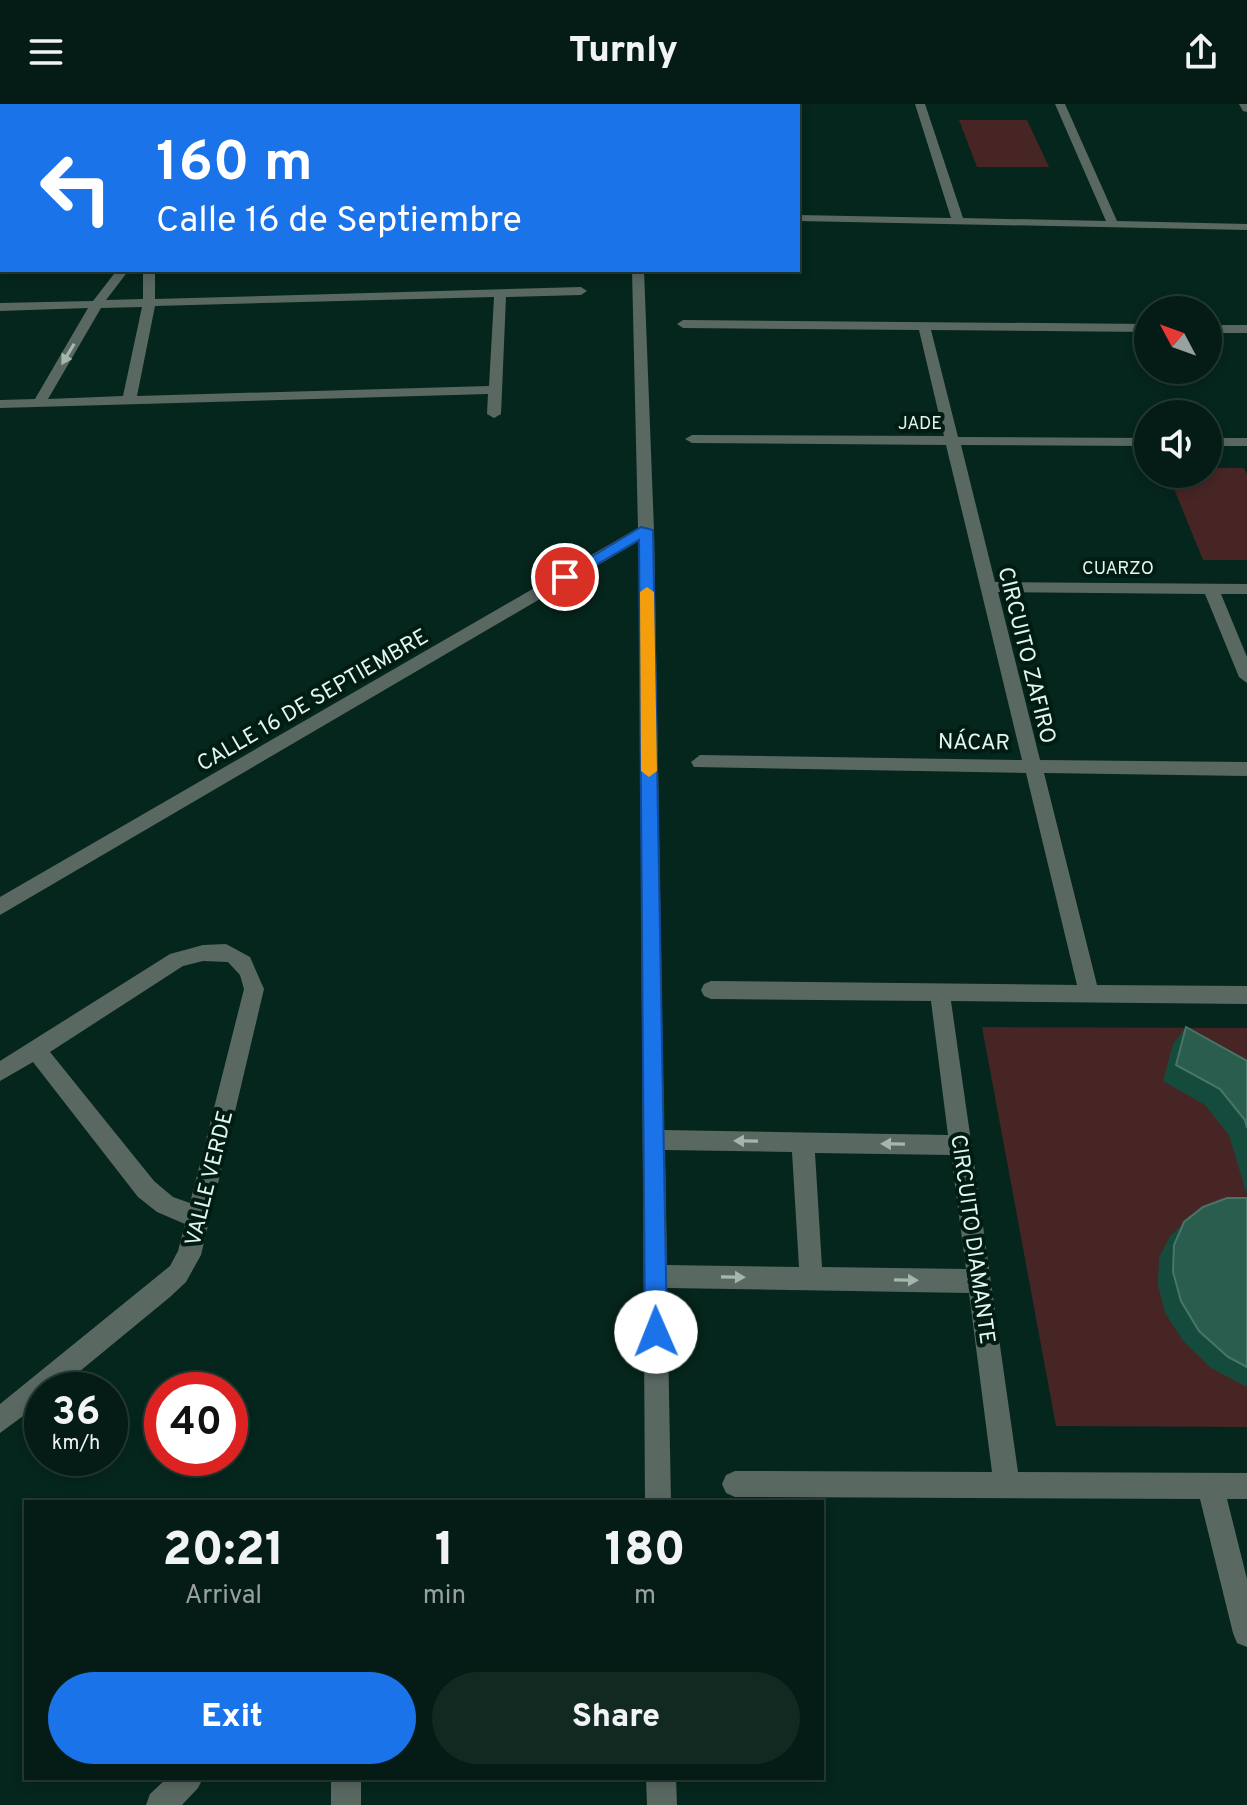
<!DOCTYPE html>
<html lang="en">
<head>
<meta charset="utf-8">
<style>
  :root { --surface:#041c15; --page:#122922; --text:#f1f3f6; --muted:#97a1a0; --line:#253a34; --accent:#1a73e8 }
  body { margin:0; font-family:Overpass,sans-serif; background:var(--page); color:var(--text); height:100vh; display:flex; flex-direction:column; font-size:30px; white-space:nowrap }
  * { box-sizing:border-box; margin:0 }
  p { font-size:26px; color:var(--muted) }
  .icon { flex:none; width:44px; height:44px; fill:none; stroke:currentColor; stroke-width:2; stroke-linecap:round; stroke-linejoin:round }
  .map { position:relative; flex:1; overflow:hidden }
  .panel { position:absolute; left:24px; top:1396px; width:800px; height:280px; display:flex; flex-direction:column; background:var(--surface); border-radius:0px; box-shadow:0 4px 12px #0003,0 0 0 2px var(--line) }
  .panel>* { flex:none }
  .hud { position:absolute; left:0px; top:0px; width:800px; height:168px; box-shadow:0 4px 12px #0003,0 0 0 2px var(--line); background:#1a73e8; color:#fff; overflow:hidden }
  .needle { width:52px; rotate:311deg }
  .tools { position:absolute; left:1134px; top:192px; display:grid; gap:16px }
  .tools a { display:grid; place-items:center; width:88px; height:88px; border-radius:50%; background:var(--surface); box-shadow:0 4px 12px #0003,0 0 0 2px var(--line); font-size:40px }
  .speed { position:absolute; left:24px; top:1268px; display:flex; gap:16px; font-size:40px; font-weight:700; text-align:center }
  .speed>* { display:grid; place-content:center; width:104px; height:104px; border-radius:50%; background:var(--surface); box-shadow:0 4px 12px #0003,0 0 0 2px var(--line); line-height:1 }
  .speed small { font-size:20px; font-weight:400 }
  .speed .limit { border:12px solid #d22; background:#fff; color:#111 }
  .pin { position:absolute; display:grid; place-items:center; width:68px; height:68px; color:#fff; margin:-34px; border:4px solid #fff; border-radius:50%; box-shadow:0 2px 8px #0007 }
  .me { position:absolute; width:88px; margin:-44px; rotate:359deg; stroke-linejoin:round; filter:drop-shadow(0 0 6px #0008) }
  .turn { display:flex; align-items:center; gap:28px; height:168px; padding:0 24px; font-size:36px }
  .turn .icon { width:104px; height:104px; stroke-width:2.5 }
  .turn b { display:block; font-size:56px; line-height:68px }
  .eta { display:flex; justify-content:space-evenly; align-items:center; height:136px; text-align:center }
  .eta b { font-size:48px; font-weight:800; line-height:56px }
  .action { display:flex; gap:16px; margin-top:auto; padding:16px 24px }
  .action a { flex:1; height:92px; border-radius:48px; background:var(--accent); color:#fff; font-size:32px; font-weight:800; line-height:92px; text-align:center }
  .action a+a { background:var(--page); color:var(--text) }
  header { display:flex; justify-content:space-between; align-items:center; height:104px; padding:0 24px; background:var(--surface); font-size:36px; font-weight:800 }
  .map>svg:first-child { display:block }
  .green { fill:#472525 }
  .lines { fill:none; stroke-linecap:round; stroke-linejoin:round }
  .minor { fill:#5a6862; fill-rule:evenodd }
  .wall { fill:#154b3c }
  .building { fill:#2b5d4f; stroke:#487568; stroke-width:2 }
  .oneway { fill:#a5b6af }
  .route { fill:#1a73e8; stroke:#114b97; stroke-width:2 }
  .slow { fill:#f59e0b }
  .labels { text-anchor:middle; stroke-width:8; stroke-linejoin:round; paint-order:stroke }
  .far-street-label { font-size:18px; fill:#e3f5ee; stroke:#001c13 }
  .street-label { font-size:22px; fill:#e3f5ee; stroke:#001c13 }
</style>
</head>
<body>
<header><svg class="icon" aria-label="menu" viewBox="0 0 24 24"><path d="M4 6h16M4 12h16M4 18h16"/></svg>Turnly<svg class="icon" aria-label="share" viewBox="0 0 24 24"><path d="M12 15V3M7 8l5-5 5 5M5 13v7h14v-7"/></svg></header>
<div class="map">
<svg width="1247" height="1701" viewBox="0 0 1247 1701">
  <rect width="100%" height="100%" fill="#05261c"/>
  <g class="green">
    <polygon points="959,16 1027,16 1049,63 977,63"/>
    <polygon points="1208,364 1244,364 1247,370 1247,456 1203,456 1168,370 1208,370"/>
    <polygon points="982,923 1247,924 1247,1323 1056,1322"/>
  </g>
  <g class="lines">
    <g class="minor">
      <rect x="158" y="0" width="10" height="2"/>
      <polygon points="228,0 311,0 310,2"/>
      <rect x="433" y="0" width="10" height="2"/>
      <polygon points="560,0 571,0 572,2 561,2"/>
      <rect x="627" y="0" width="10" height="2"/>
      <rect x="739" y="0" width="10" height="2"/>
      <polygon points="915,0 925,0 963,114 1106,117 1055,0 1065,0 1117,117 1247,120 1247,126 798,117 798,111 951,114"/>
      <polygon points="1239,0 1247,0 1247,8 1243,7"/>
      <rect x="0" y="41" width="2" height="6"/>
      <path d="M117,166H129L106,196L143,195V166H155V195L581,183L587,187L581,191L506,193L501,310L494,314L487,310L488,290L0,304V296L35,295L88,204L0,207V199L93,197ZM494,193L489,282L137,292L155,202ZM142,203L123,292L48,295L101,204Z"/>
      <path d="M632,166H644L654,426L664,1026L948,1031L931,897L711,895L704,892L701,886L704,880L711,877L1077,881L1026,669L694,663L691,658L700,651L1022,656L946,341L692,339L685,335L692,331L944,332L919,226L683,224L677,220L683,216L1148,220V228L931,226L958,333L1148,334V342L961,341L995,478L1247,480V490H1221L1247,553V579L1239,573L1205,490L998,488L1040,656L1247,658V672L1044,669L1097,881L1247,882V900L951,897L1018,1368L1247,1369V1395H1227L1247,1475V1543L1237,1539L1233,1529L1200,1395L735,1393L726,1389L722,1380L726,1371L735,1367L992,1368L969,1189L667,1184L671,1398H645L639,437L0,811V793L638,424ZM665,1046L792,1048L799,1163L667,1161ZM815,1049L951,1051L966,1165L822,1163Z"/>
      <rect x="1208" y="221" width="39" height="8"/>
      <rect x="1208" y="334" width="39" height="8"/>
      <path d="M226,840L250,853L264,885L201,1151L186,1178L170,1193L57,1286H42V1298L0,1329V1300L170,1162L178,1147L185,1120L157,1108L138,1093L33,958L0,977V957L170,850L203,841ZM203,857L228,858L240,871L244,885L190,1099L173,1093L154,1077L50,948L183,862Z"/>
      <polygon points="167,1674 203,1674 198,1684 182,1701 146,1701 150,1690"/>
      <rect x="331" y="1674" width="30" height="27"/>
      <polygon points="646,1674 676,1674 677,1701 647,1701"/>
    </g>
  </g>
  <g class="wall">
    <polygon points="1186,923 1247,957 1247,1091 1229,1031 1205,1001 1163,977 1173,940"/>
    <polygon points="1247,1094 1247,1282 1243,1281 1211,1264 1184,1238 1165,1209 1158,1181 1159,1154 1170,1132 1203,1103"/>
  </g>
  <g class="building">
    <polygon points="1186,923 1247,957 1247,1024 1245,1016 1220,985 1176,961"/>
    <polygon points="1227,1094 1247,1094 1247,1263 1228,1253 1199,1227 1181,1197 1173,1168 1174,1141 1184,1118 1203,1103"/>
  </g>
  <defs><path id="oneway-solid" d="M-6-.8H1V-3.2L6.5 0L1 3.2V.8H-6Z" transform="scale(2)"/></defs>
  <g class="oneway">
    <use href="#oneway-solid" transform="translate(68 250) rotate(121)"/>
    <use href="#oneway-solid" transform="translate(746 1037) rotate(-179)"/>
    <use href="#oneway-solid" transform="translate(893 1040) rotate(-179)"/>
    <use href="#oneway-solid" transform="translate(733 1173) rotate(1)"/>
    <use href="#oneway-solid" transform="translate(906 1176) rotate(1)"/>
  </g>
  <polygon class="route" points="641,423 653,426 667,1228 664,1236 656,1239 648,1236 645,1228 639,436 570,476 558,473"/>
  <polygon class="slow" points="647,483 654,488 657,667 649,673 641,667 640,488"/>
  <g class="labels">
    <g class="far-street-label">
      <text x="920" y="325">JADE</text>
      <text x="1118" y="470">CUARZO</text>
    </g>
    <g class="street-label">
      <text transform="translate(1028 551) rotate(76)" y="8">CIRCUITO ZAFIRO</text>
      <text transform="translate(312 595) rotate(-30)" y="8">CALLE 16 DE SEPTIEMBRE</text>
      <text transform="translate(974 637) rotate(1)" y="8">NÁCAR</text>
      <text transform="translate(208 1074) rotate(-76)" y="8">VALLE VERDE</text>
      <text transform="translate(974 1135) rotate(82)" y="8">CIRCUITO DIAMANTE</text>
    </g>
  </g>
</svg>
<div class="tools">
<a><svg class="needle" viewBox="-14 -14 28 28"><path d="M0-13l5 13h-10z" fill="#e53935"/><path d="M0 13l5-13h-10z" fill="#97a1a0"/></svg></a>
<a><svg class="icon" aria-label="sound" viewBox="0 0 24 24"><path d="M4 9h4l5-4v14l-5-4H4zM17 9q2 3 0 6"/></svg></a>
</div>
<div class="speed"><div>36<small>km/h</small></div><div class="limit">40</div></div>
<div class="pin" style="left:565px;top:473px;background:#d93025"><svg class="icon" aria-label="arrive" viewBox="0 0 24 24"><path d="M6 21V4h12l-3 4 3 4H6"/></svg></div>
<svg class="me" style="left:656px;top:1228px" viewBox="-20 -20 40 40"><circle r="19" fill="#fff"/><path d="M0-13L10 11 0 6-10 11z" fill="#1a73e8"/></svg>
<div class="hud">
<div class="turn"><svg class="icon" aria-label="left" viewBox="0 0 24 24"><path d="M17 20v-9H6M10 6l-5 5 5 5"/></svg><div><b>160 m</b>Calle 16 de Septiembre</div></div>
</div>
<section class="panel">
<div class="eta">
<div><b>20:21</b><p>Arrival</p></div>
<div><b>1</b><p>min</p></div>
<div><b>180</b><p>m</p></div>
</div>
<div class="action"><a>Exit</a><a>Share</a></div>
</section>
</div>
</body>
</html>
